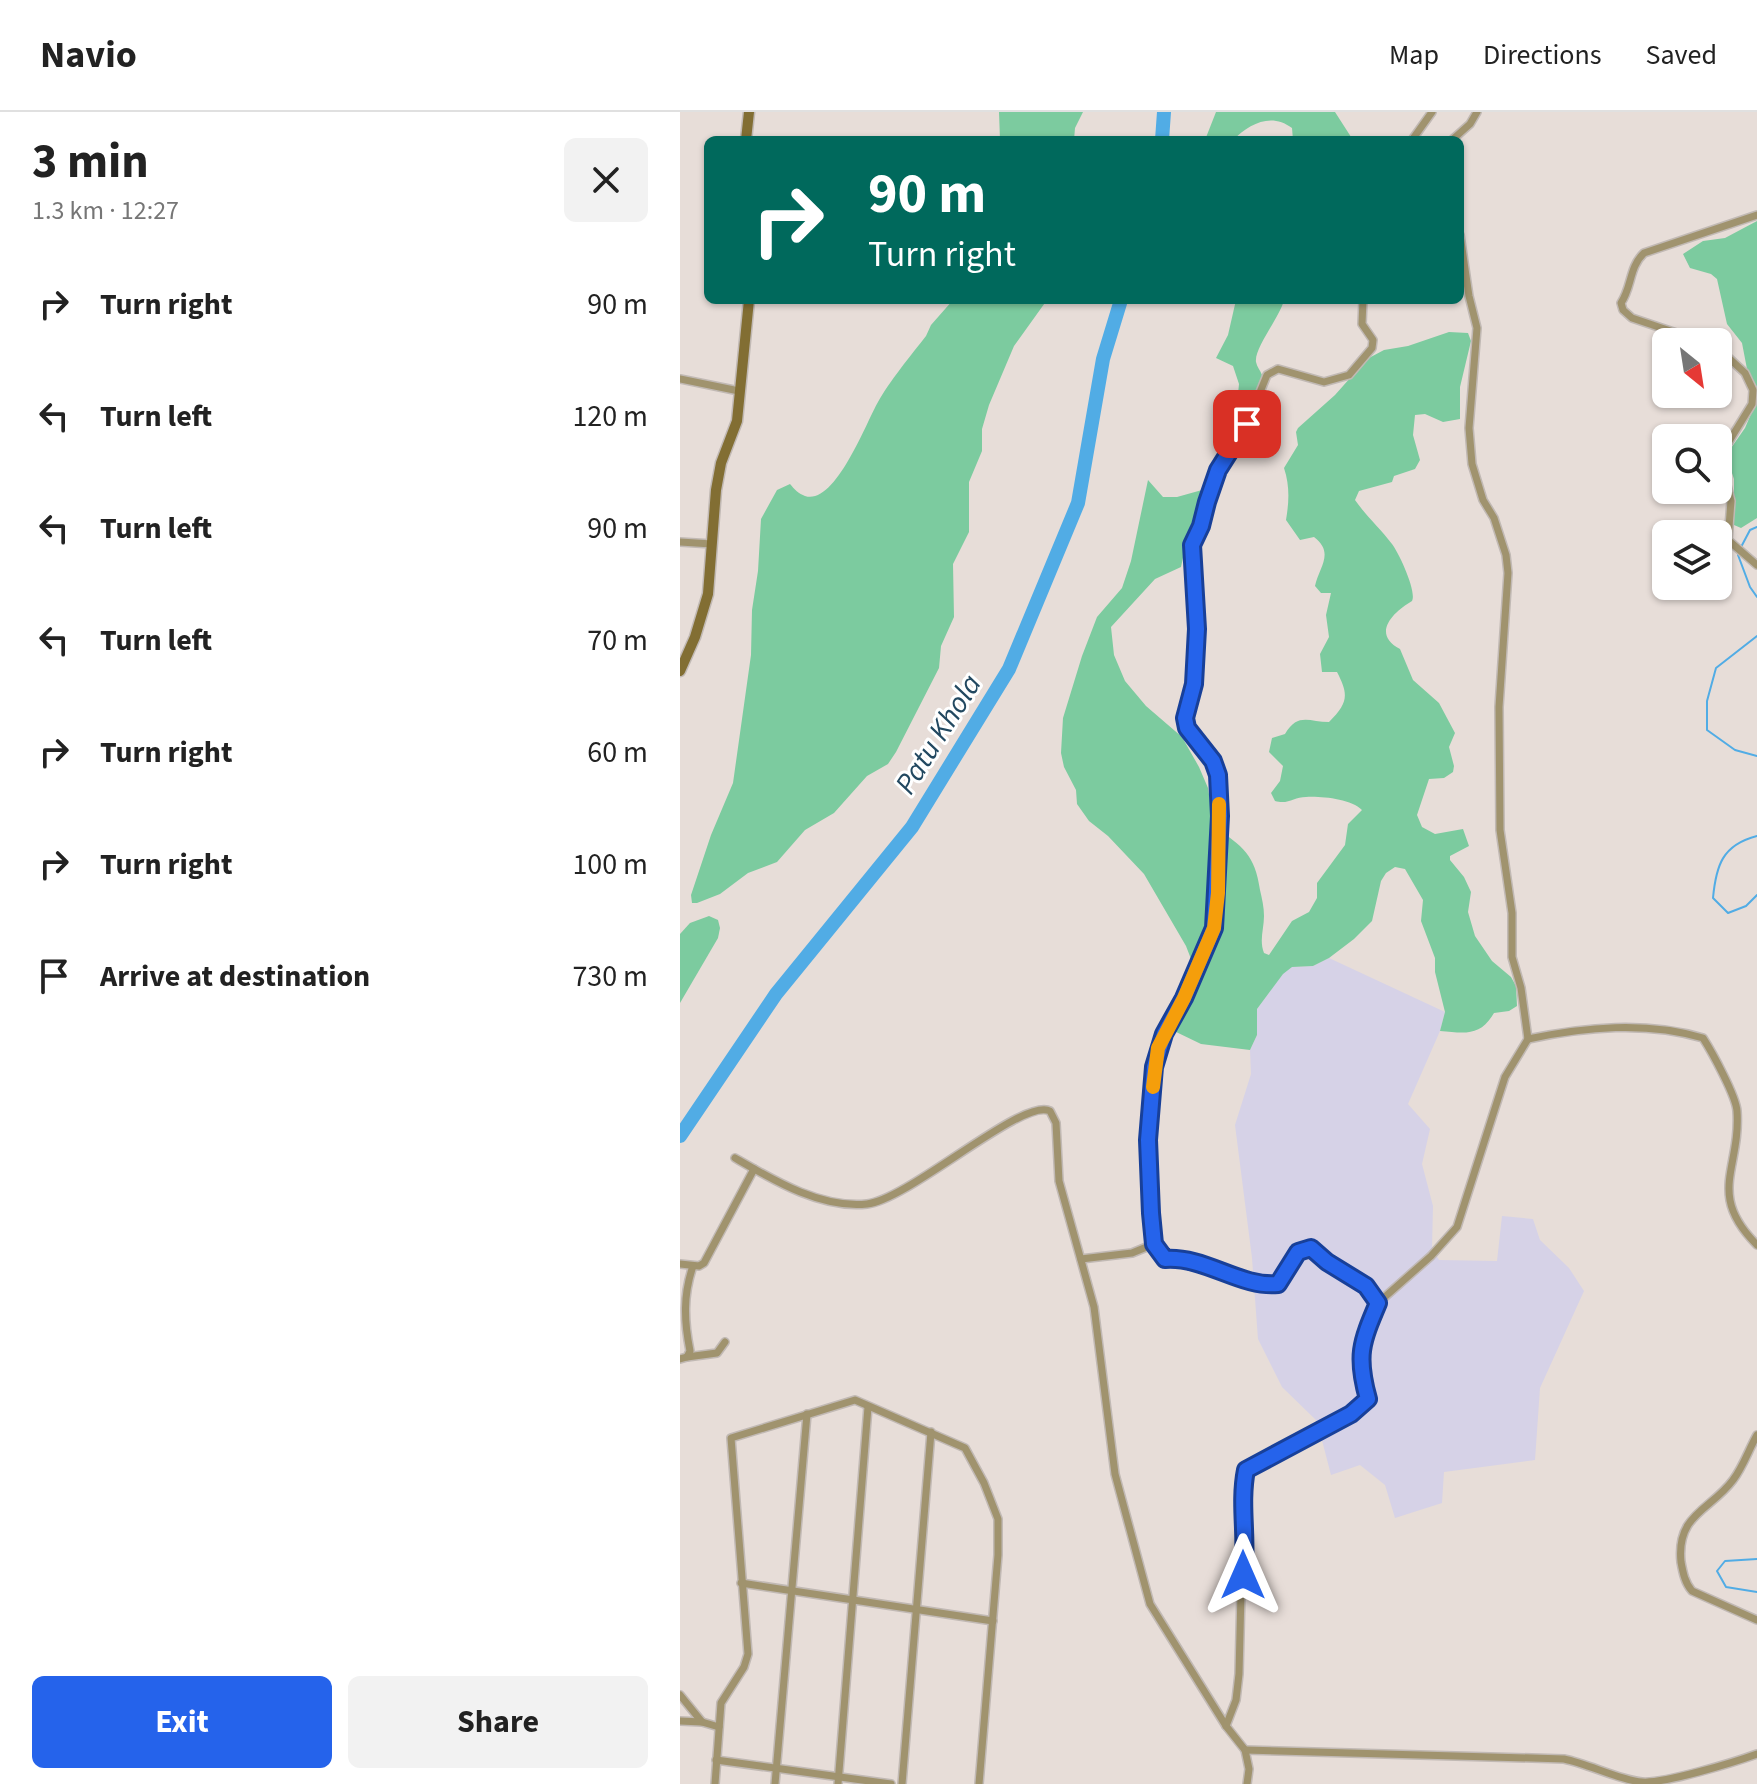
<!DOCTYPE html>
<html lang="en">
<head>
<meta charset="utf-8">
<style>
  :root { --surface:#fff; --page:#f2f2f2; --text:#222; --muted:#767676; --line:#e0e0e0; --accent:#2563eb }
  body { margin:0; font-family:"Source Sans 3",sans-serif; background:var(--page); color:var(--text); height:100vh; display:flex; flex-direction:column; font-size:30px; white-space:nowrap }
  * { box-sizing:border-box; margin:0 }
  p { font-size:26px; color:var(--muted) }
  .icon { flex:none; width:44px; height:44px; fill:none; stroke:currentColor; stroke-width:2; stroke-linecap:round; stroke-linejoin:round }
  .map { position:relative; flex:1; overflow:hidden }
  .panel { display:flex; flex-direction:column; background:var(--surface); width:680px }
  .panel>* { flex:none }
  .banner { position:absolute; left:24px; top:24px; width:760px; height:168px; border-radius:12px; box-shadow:0 2px 6px #0004; background:#00695c; color:#fff; overflow:hidden }
  .needle { width:52px; rotate:150deg }
  .buttons { position:absolute; left:972px; top:216px; display:grid; gap:16px }
  .buttons a { display:grid; place-items:center; width:80px; height:80px; border-radius:12px; background:var(--surface); box-shadow:0 2px 6px #0004; font-size:40px }
  .pin { position:absolute; display:grid; place-items:center; width:68px; height:68px; color:#fff; margin:-34px; border-radius:16px; box-shadow:0 4px 12px #0006 }
  .me { position:absolute; width:88px; margin:-44px; rotate:0deg; stroke-linejoin:round; filter:drop-shadow(0 0 6px #0008) }
  .turn { display:flex; align-items:center; gap:28px; height:168px; padding:0 32px; font-size:36px }
  .turn .icon { width:104px; height:104px; stroke-width:2.5 }
  .turn b { display:block; font-size:56px; line-height:68px }
  .round { display:grid; place-items:center; flex:none; width:84px; height:84px; border-radius:12px; background:var(--page) }
  .head { display:flex; align-items:center; justify-content:space-between; height:136px; padding:0 32px }
  h1 { font-size:48px; font-weight:700; line-height:60px }
  .action { display:flex; gap:16px; margin-top:auto; padding:16px 32px }
  .action a { flex:1; height:92px; border-radius:12px; background:var(--accent); color:#fff; font-size:32px; font-weight:700; line-height:92px; text-align:center }
  .action a+a { background:var(--page); color:var(--text) }
  ul { padding:0; list-style:none }
  li { display:flex; align-items:center; gap:24px; height:112px; padding:0 32px }
  li div { flex:1 }
  li b { display:block; font-size:30px }
  li em { font-style:normal }
  header { display:flex; align-items:center; gap:48px; box-sizing:border-box; height:112px; padding:0 40px; background:var(--surface); border-bottom:2px solid var(--line) }
  header strong { font-size:38px }
  nav { display:flex; gap:44px; margin-inline-start:auto; font-size:28px }
  main { display:flex; flex:1; min-height:0 }
  .map>svg:first-child { display:block }
  .industrial { fill:#d6d2e7 }
  .green { fill:#7ccb9f }
  .lines { fill:none; stroke-linecap:round; stroke-linejoin:round }
  .stream { stroke:#51ace5; stroke-width:2 }
  .river { stroke:#51ace5; stroke-width:14 }
  .street-casing { stroke:#c1b9b4; stroke-width:10 }
  .secondary-casing { stroke:#c1b9b4; stroke-width:13 }
  .street { stroke:#a0936e; stroke-width:7 }
  .secondary { stroke:#826e33; stroke-width:10 }
  .route-casing { stroke:#184099; stroke-width:20 }
  .route { stroke:#2563eb; stroke-width:14 }
  .slow { stroke:#f59e0b; stroke-width:14 }
  .labels { text-anchor:middle; stroke-width:6; stroke-linejoin:round; paint-order:stroke }
  .water-label { font-size:30px; font-style:italic; fill:#224860; stroke:#fff }
</style>
</head>
<body>
<header>
<strong>Navio</strong>
<nav><a>Map</a><a>Directions</a><a>Saved</a></nav>
</header>
<main>
<section class="panel">
<div class="head"><div><h1>3 min</h1><p>1.3 km · 12:27</p></div><a class="round"><svg class="icon" aria-label="close" viewBox="0 0 24 24"><path d="M6 6l12 12M18 6L6 18"/></svg></a></div>
<ul>
<li><svg class="icon" aria-label="right" viewBox="0 0 24 24"><path d="M7 20v-9h11M14 6l5 5-5 5"/></svg><div><b>Turn right</b></div><em>90 m</em></li>
<li><svg class="icon" aria-label="left" viewBox="0 0 24 24"><path d="M17 20v-9H6M10 6l-5 5 5 5"/></svg><div><b>Turn left</b></div><em>120 m</em></li>
<li><svg class="icon" aria-label="left" viewBox="0 0 24 24"><path d="M17 20v-9H6M10 6l-5 5 5 5"/></svg><div><b>Turn left</b></div><em>90 m</em></li>
<li><svg class="icon" aria-label="left" viewBox="0 0 24 24"><path d="M17 20v-9H6M10 6l-5 5 5 5"/></svg><div><b>Turn left</b></div><em>70 m</em></li>
<li><svg class="icon" aria-label="right" viewBox="0 0 24 24"><path d="M7 20v-9h11M14 6l5 5-5 5"/></svg><div><b>Turn right</b></div><em>60 m</em></li>
<li><svg class="icon" aria-label="right" viewBox="0 0 24 24"><path d="M7 20v-9h11M14 6l5 5-5 5"/></svg><div><b>Turn right</b></div><em>100 m</em></li>
<li><svg class="icon" aria-label="arrive" viewBox="0 0 24 24"><path d="M6 21V4h12l-3 4 3 4H6"/></svg><div><b>Arrive at destination</b></div><em>730 m</em></li>
</ul>
<div class="action"><a>Exit</a><a>Share</a></div>
</section>
<div class="map">
<svg width="1077" height="1672" viewBox="0 0 1077 1672">
  <rect width="100%" height="100%" fill="#e7ddd8"/>
  <polygon class="industrial" points="649,846 765,900 760,919 728,992 750,1017 742,1052 753,1094 752,1136 759,1148 817,1149 822,1104 853,1107 860,1128 889,1156 904,1179 860,1276 855,1348 764,1360 762,1391 715,1406 705,1373 680,1353 651,1363 637,1309 602,1275 578,1227 572,1146 555,1013 571,962 570,938 577,923 577,897 603,861 611,855 633,854"/>
  <g class="green">
    <polygon points="319,0 403,0 395,16 394,28 320,28"/>
    <path d="M536,0H655L673,28H613L612,16C591,0 569,12 553,28H525Z"/>
    <polygon points="1077,109 1077,275 1067,257 1062,231 1047,212 1037,167 1031,162 1010,156 1003,142 1023,129 1045,126"/>
    <path d="M273,188H367L334,234L309,293L302,317V339L289,370V420L273,452L274,505L261,534L259,556L216,640L208,652L187,664L154,701L125,718L97,750L68,761L40,782L17,791H12L11,783L31,723L53,671L71,543L72,498L78,459L81,407L97,378L110,372C114,377 119,382 125,384C155,394 186,311 198,290C209,270 232,242 246,224L251,213Z"/>
    <path d="M556,188H604C600,205 574,236 576,250C577,255 580,258 582,263C578,276 574,287 561,294L557,292L559,272L553,254L536,246L548,223Z"/>
    <path d="M769,220L788,221L791,229L780,275V307L763,310L745,302L735,303L733,323L740,348L735,357L714,364L712,370L679,379L675,388C686,404 700,416 712,432C719,441 737,480 732,489C713,500 691,522 720,537L733,568L759,591L775,621L769,635L774,654L773,660L764,666L749,667L737,703L742,715L755,722L783,717L789,734L770,744V748L784,765L791,780L788,800L795,824L812,849L831,865L836,874L837,894L829,899L814,901C800,925 785,921 760,919L765,900L755,860V846L741,809L743,788L725,757L715,755L706,761L701,769L692,809L674,827L649,846L633,854L612,855L603,862L577,897V923L570,938L521,932L492,918L516,876V860L506,834L464,762L428,724L409,709L397,692L396,678L384,655L381,641L383,606L402,544L417,505L442,476L451,449L468,368L483,385H497L522,378L518,409L506,432L501,455L475,467L431,515L434,543L445,569L466,594L502,625L519,655L528,676L534,715C563,734 575,743 580,778C582,787 584,795 584,804C584,817 579,828 584,841L589,843L612,809L629,800L637,786V771L665,733L668,712L682,698C671,687 641,684 626,685C614,685 608,693 595,689L591,681L600,669L603,654L589,640L592,626L605,622C618,600 629,610 649,610C668,591 669,583 657,560H642L640,542L649,525L646,503L651,481H641L635,474C639,455 655,441 634,425L620,428L606,408C609,390 610,374 604,356L618,333L616,320L618,316L655,283L687,247L704,238L728,234Z"/>
    <polygon points="1077,288 1077,406 1061,416 1054,413 1054,367 1047,346 1049,339 1065,316"/>
    <polygon points="29,804 38,808 40,816 38,826 0,891 0,822 10,811"/>
  </g>
  <g class="lines">
    <g class="stream">
      <polyline points="1060,437 1070,418 1077,415"/>
      <polyline points="1058,443 1070,475 1077,485"/>
      <polyline points="1077,524 1036,556 1027,589 1027,618 1055,638 1077,644"/>
      <path d="M1077,724C1042,733 1036,754 1033,786L1048,801L1066,794L1077,783"/>
      <polyline points="1077,1447 1045,1449 1037,1459 1046,1475 1077,1480"/>
    </g>
    <g class="river">
      <polyline points="482,28 484,0"/>
      <polyline points="0,1024 96,882 232,715 329,557 398,391 423,247 441,188"/>
    </g>
    <g class="street-casing">
      <g id="street">
        <polyline points="732,28 752,0"/>
        <polyline points="772,28 790,12 797,0"/>
        <path d="M1023,230L952,206L943,198L941,191C952,175 949,155 964,141L1077,103"/>
        <polyline points="1038,236 1065,261 1073,278 1072,292 1043,339 1042,354 1051,389 1048,428 1077,453"/>
        <polyline points="0,267 59,279"/>
        <polyline points="0,430 32,432"/>
        <path d="M848,927C905,915 966,909 1023,926C1032,940 1056,984 1057,999C1061,1057 1026,1082 1077,1133"/>
        <path d="M55,1046C93,1068 141,1097 187,1092C230,1087 343,985 370,999L376,1011L379,1069L414,1195L435,1362L470,1492L546,1614L565,1638L569,1657L567,1672"/>
        <path d="M474,1132L485,1147C526,1144 560,1175 598,1172L618,1140L631,1136L647,1150L686,1174L698,1191"/>
        <polyline points="401,1147 452,1141 474,1132 468,1028 474,955 484,922 504,886 534,816 538,781 538,663 520,631 507,616 505,606 514,572 517,517 512,433 521,414 527,390 538,358 567,312 587,263 598,257 644,270 669,263 692,236 693,228 682,212 683,188"/>
        <polyline points="0,1152 19,1154 24,1151 74,1057"/>
        <polyline points="7,1245 37,1241 45,1230"/>
        <path d="M0,1247L7,1245L10,1239C4,1209 3,1183 13,1154"/>
        <path d="M1077,1323C1069,1337 1063,1355 1053,1368C1031,1398 996,1402 1001,1450C1003,1461 1005,1471 1012,1479L1077,1508"/>
        <polyline points="61,1471 313,1509"/>
        <polyline points="0,1583 22,1610 39,1615"/>
        <polyline points="0,1609 22,1610"/>
        <polyline points="546,1614 556,1588 559,1562 561,1481 566,1444 562,1409 566,1358 671,1302 688,1287 680,1259 682,1228 698,1191 751,1144 777,1115 825,965 848,927 841,876 832,845 832,801 820,718 819,595 828,461 826,443 814,406 803,388 792,352 789,316 797,216 789,184 780,123"/>
        <path d="M565,1638L884,1647C909,1652 939,1668 962,1670C983,1672 1055,1650 1077,1642"/>
        <polyline points="36,1648 211,1672"/>
        <polyline points="35,1672 41,1591 64,1555 68,1542 51,1326 175,1288 285,1336 304,1371 318,1407 318,1443 299,1672"/>
        <polyline points="95,1672 127,1302"/>
        <polyline points="158,1672 188,1295"/>
        <polyline points="222,1672 251,1320"/>
      </g>
    </g>
    <g class="secondary-casing">
      <g id="secondary">
        <polyline points="66,28 69,0"/>
        <polyline points="0,559 15,525 28,482 36,378 41,351 57,309 69,188"/>
      </g>
    </g>
    <use href="#street" class="street"/>
    <use href="#secondary" class="secondary"/>
  </g>
  <g class="lines">
    <g class="route-casing">
      <path id="route" d="M563,1463C568,1428 559,1393 566,1358L671,1302L688,1287C676,1244 681,1231 698,1191L686,1174L647,1150L631,1136L618,1140L598,1172C561,1176 525,1144 485,1147L474,1132L471,1101L468,1028L474,955L484,922L504,886L534,816L540,704L538,663L533,649L507,616L505,606L514,572L517,517L512,433L521,414L527,390L538,358L567,312"/>
    </g>
    <use href="#route" class="route"/>
    <polyline class="slow" points="473,975 478,936 504,886 534,816 538,781 539,692"/>
  </g>
  <g class="labels">
    <g class="water-label">
      <text transform="translate(258 622) rotate(-58)" y="10">Patu Khola</text>
    </g>
  </g>
</svg>
<div class="buttons">
<a><svg class="needle" viewBox="-14 -14 28 28"><path d="M0-13l5 13h-10z" fill="#e53935"/><path d="M0 13l5-13h-10z" fill="#767676"/></svg></a>
<a><svg class="icon" aria-label="search" viewBox="0 0 24 24"><circle cx="10" cy="10" r="6"/><path d="M15 15l6 6"/></svg></a>
<a><svg class="icon" aria-label="layers" viewBox="0 0 24 24"><path d="M12 4l9 5-9 5-9-5zM3 14l9 5 9-5"/></svg></a>
</div>
<div class="pin" style="left:567px;top:312px;background:#d93025"><svg class="icon" aria-label="arrive" viewBox="0 0 24 24"><path d="M6 21V4h12l-3 4 3 4H6"/></svg></div>
<svg class="me" style="left:563px;top:1463px" viewBox="-20 -20 40 40"><path d="M0-17L14 15 0 8-14 15z" fill="#2563eb" stroke="#fff" stroke-width="4"/></svg>
<div class="banner">
<div class="turn"><svg class="icon" aria-label="right" viewBox="0 0 24 24"><path d="M7 20v-9h11M14 6l5 5-5 5"/></svg><div><b>90 m</b>Turn right</div></div>
</div>
</div>
</main>
</body>
</html>
